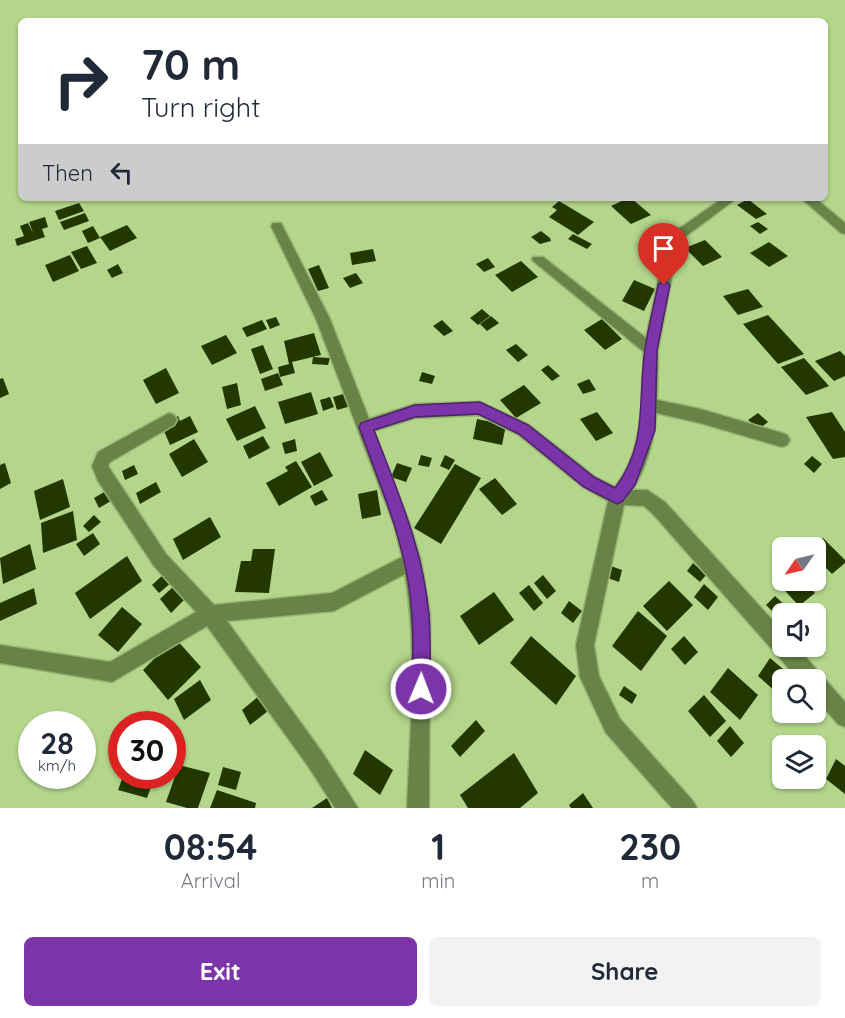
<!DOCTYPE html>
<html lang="en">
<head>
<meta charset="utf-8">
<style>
  :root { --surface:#fff; --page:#f2f2f3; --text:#1f2937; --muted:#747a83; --accent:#7b35a9 }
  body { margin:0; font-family:Quicksand,sans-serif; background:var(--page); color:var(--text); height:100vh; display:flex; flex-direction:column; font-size:22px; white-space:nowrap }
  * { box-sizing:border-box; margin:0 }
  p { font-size:20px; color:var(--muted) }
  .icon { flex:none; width:33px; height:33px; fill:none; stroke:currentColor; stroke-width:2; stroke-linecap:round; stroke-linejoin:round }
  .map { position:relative; height:808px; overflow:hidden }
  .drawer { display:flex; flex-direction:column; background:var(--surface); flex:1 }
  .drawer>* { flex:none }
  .banner { position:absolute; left:18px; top:18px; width:810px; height:183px; border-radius:9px; box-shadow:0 2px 4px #0004; background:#fff; color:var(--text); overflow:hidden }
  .needle { width:39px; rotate:236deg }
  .controls { position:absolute; left:772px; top:537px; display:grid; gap:12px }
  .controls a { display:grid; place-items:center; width:54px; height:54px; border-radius:9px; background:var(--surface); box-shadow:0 2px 4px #0004; font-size:30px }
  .speed { position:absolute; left:18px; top:711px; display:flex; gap:12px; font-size:30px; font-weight:700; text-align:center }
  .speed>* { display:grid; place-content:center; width:78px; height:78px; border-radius:50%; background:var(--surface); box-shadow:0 2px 4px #0004; line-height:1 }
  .speed small { font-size:15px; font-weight:400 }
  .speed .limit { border:9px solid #d22; background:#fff; color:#111 }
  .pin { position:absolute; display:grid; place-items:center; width:51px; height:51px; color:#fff; margin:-62px -26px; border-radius:50% 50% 50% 0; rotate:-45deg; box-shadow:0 0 6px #0007 }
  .pin .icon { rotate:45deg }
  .me { position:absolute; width:66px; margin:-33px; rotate:1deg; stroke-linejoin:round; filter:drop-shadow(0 0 4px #0008) }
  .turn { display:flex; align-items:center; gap:21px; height:126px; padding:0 24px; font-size:27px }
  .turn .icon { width:78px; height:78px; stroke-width:2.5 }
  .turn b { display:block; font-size:42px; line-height:51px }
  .then { display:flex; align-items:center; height:57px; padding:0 24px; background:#0003; gap:12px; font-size:22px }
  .eta { display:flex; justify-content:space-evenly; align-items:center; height:102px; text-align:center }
  .eta b { font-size:36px; font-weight:700; line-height:42px }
  .action { display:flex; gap:12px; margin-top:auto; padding:12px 24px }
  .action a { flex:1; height:69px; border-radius:9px; background:var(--accent); color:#fff; font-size:24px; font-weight:700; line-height:69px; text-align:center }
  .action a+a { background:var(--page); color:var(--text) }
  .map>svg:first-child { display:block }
  .building { fill:#223800 }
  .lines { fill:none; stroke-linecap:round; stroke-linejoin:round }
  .minor-casing { stroke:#95b372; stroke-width:3 }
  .minor { fill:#688248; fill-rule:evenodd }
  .route { fill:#7b35a9; stroke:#50226e; stroke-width:1.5 }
</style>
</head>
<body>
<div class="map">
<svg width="845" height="808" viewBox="0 0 845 808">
  <rect width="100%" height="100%" fill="#b3d68b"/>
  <g class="building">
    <polygon points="628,198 631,198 651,215 631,224 611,206"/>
    <polygon points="748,199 767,214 756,219 737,205"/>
    <polygon points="559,201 594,222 578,235 549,217 557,210 552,207"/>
    <polygon points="79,203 84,211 59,220 55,211"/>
    <polygon points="85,213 89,221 64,230 60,222"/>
    <polygon points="45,217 48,227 42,229 45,237 17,246 15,239 24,236 20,226 28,223 33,233 29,222"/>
    <polygon points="758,222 768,229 760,234 750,226"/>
    <polygon points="127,225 137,238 110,251 100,237"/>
    <polygon points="93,226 100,238 88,243 82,231"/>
    <polygon points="541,231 550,238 551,241 540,244 531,237"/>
    <polygon points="573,234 592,244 587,249 568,239"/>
    <polygon points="705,240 722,257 703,266 685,248"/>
    <polygon points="769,242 788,256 769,267 750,253"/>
    <polygon points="87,246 97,263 81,269 71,252"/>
    <polygon points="373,249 376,261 352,265 350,253"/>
    <polygon points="70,255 79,271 53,282 45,265"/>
    <polygon points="488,258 495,267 484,272 476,264"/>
    <polygon points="521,261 538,277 512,292 495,275"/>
    <polygon points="118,264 123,273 112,278 107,270"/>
    <polygon points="319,265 329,288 318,291 308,269"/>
    <polygon points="356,273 363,283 350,288 343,278"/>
    <polygon points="634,280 655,289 644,311 622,301"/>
    <polygon points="748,289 763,307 738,315 723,296"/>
    <polygon points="482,309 490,316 478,325 470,318"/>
    <polygon points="768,315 804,354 778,364 743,324"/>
    <polygon points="491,316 499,323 487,331 480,324"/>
    <polygon points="276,317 280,325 270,329 266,320"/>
    <polygon points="602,319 622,339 605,350 584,330"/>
    <polygon points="262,320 267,329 247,337 242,328"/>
    <polygon points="442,320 453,331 444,336 433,326"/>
    <polygon points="314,333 321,355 292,362 295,373 280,377 278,367 289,364 284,341"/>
    <polygon points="226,335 237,353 212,365 201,346"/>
    <polygon points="516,344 528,355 518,362 506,350"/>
    <polygon points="263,345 273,369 260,374 251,349"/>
    <polygon points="840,351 845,356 845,376 834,381 815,361"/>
    <polygon points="313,357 330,358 328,365 312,364"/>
    <polygon points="804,358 829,386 806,395 781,367"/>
    <polygon points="548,365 560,376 552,381 541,370"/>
    <polygon points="166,368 179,393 156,404 143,380"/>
    <polygon points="422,372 435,376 432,384 419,381"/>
    <polygon points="278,373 283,385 265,391 261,379"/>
    <polygon points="3,378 9,394 0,398 0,379"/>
    <polygon points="589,379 596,390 583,394 577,384"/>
    <polygon points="237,383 241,405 227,409 222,387"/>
    <polygon points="524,385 541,403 516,418 500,400"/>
    <polygon points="311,392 318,414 285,424 278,402"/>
    <polygon points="347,393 351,406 337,410 333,397"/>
    <polygon points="330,397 334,407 323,411 320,400"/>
    <polygon points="255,406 266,428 237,441 226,419"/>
    <polygon points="597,412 613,433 596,441 580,419"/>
    <polygon points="832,412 845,432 845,457 833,459 806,417"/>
    <polygon points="758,413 768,422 759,429 748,420"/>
    <polygon points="178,416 180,421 190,416 198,432 170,445 161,424"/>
    <polygon points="477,419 506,425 502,445 473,439"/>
    <polygon points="263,436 270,448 249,459 243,446"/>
    <polygon points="194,439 208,462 182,477 169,454"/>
    <polygon points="295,439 297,451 285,454 282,443"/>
    <polygon points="320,452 333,476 314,486 301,462"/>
    <polygon points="421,455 432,458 429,467 418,465"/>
    <polygon points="445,455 455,460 449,470 440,466"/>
    <polygon points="812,456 822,464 814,473 804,464"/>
    <polygon points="296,461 312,487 279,506 266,483 288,471 285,467"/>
    <polygon points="5,463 11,483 0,489 0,465"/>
    <polygon points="397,463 412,468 406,482 391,477"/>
    <polygon points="455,464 481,478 441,544 414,528"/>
    <polygon points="134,465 138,474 125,480 122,471"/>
    <polygon points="495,478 517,504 502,515 479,489"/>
    <polygon points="63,479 70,507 40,520 34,491"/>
    <polygon points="156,482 161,492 140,504 136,493"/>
    <polygon points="322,490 328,500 315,506 310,496"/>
    <polygon points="377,490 381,515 362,519 358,494"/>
    <polygon points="106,491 111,501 99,508 94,498"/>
    <polygon points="73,511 77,540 43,553 41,523"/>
    <polygon points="94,515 101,522 89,532 83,526"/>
    <polygon points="210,517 221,537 183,560 173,539"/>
    <polygon points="93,533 100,544 84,556 76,544"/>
    <polygon points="823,538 845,560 845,563 832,574 816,558 816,548 812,548"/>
    <polygon points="30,544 36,569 3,584 0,558"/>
    <polygon points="253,549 275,549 269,593 235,592 241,561 251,561"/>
    <polygon points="127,556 142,581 90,619 75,593"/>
    <polygon points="693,563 706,575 700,582 687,571"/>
    <polygon points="608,565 622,570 619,582 605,577"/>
    <polygon points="164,574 172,582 159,593 152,585"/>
    <polygon points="543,575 556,591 547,599 534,583"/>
    <polygon points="783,579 804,580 815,593 799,606 778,583"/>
    <polygon points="669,581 693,605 667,631 643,606"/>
    <polygon points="704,584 718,597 708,610 694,597"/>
    <polygon points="175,585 186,598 171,613 160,599"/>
    <polygon points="529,585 543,603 534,611 519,593"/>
    <polygon points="34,588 37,604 0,621 0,603"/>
    <polygon points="494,592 514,620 479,645 460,616"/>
    <polygon points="775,596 788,608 779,618 766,605"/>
    <polygon points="569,601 582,611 573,623 561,613"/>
    <polygon points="122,607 142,624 118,652 98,635"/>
    <polygon points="638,611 667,636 641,671 612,646"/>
    <polygon points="531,636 576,676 556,705 510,663"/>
    <polygon points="684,636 698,652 685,665 671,649"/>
    <polygon points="175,638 201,667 168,700 143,670"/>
    <polygon points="770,658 789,674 783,680 777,693 758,676"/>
    <polygon points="728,668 758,695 740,720 710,692"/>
    <polygon points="200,680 211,700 184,720 174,699"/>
    <polygon points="624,686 637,695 632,704 619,695"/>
    <polygon points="704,695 726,721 710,737 688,711"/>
    <polygon points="259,696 268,711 250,725 242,710"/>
    <polygon points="476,720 485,731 460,757 451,746"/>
    <polygon points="730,726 744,743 731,757 717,741"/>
    <polygon points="365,750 393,770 380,795 353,774"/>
    <polygon points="514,753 538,793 520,808 468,808 460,795"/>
    <polygon points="836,759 845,766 845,794 826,779"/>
    <polygon points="179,765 210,773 198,808 187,808 166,802"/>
    <polygon points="223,767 241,772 236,790 218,785"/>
    <polygon points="123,776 155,776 147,798 118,790"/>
    <polygon points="217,790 256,803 255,808 210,808"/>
    <polygon points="583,793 593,808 571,808 569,805"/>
    <polygon points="327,798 332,808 312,808"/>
  </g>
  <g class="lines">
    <g class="minor-casing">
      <g id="minor">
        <path d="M723,198H737L682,239L677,248L658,350L657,400L700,409L782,433L787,435L790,440L787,445L782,447L700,423L656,413C656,435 645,472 632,490H647L665,502L783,632V646H796L845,702V727L838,724L816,699V680H799L653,514L644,506L624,505L594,645L599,676L620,719L693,801L697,808H672L606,733L580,677L576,645L608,501L583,487L519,435L479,415L415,418L374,431L410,525L421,561L430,615L429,808H407C410,730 418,651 405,574L334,611L227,621L322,752L358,808H335L308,766L207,626L112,682L0,663V645L110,662L196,612L154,566L98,481L92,466L98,452L169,413L174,415L177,420L174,425L110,462L108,466L166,554L214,605L332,593L402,557L394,525L316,319L271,226L273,223H281L330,319L369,419L415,404L480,402L529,425L595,477L615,487C645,448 642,399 644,352L532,260L533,257H543L646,338L665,248L673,233Z"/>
        <polygon points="801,198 815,198 845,223 845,234 841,233"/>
      </g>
    </g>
    <use href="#minor" class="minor"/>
  </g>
  <path class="route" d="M664,280L670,285L657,350L655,430L635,485L622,502L617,504L584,487L519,434L478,414L415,417L374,430C397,490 424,551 429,616C431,640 430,665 430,689L427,696L421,698L415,696L412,689C412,665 414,640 412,616C409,550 381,488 359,427L361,423L415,405L480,402L528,425L594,477L615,488C649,443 637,400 645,349C648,328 654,306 658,285Z"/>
</svg>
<div class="controls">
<a><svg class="needle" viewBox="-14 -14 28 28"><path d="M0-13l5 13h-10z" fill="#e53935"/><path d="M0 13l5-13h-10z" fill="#747a83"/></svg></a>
<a><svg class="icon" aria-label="sound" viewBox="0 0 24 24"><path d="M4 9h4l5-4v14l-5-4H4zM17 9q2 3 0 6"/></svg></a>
<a><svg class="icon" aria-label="search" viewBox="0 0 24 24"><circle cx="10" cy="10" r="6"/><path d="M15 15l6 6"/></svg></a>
<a><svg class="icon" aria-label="layers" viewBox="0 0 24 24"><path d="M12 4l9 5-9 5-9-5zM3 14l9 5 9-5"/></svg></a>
</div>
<div class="speed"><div>28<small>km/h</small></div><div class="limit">30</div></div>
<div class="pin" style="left:664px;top:285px;background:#d93025"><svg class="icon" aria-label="arrive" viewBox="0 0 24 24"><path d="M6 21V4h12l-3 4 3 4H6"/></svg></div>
<svg class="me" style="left:421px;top:689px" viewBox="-20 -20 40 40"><circle r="17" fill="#7b35a9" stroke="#fff" stroke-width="3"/><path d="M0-11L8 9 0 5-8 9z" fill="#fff"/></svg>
<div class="banner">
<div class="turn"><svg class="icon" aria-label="right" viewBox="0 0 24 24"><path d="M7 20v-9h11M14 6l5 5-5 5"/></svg><div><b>70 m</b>Turn right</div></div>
<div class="then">Then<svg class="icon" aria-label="left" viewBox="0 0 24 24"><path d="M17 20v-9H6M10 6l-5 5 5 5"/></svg></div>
</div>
</div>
<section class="drawer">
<div class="eta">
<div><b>08:54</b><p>Arrival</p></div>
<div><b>1</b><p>min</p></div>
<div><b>230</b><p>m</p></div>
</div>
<div class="action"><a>Exit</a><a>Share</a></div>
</section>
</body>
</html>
